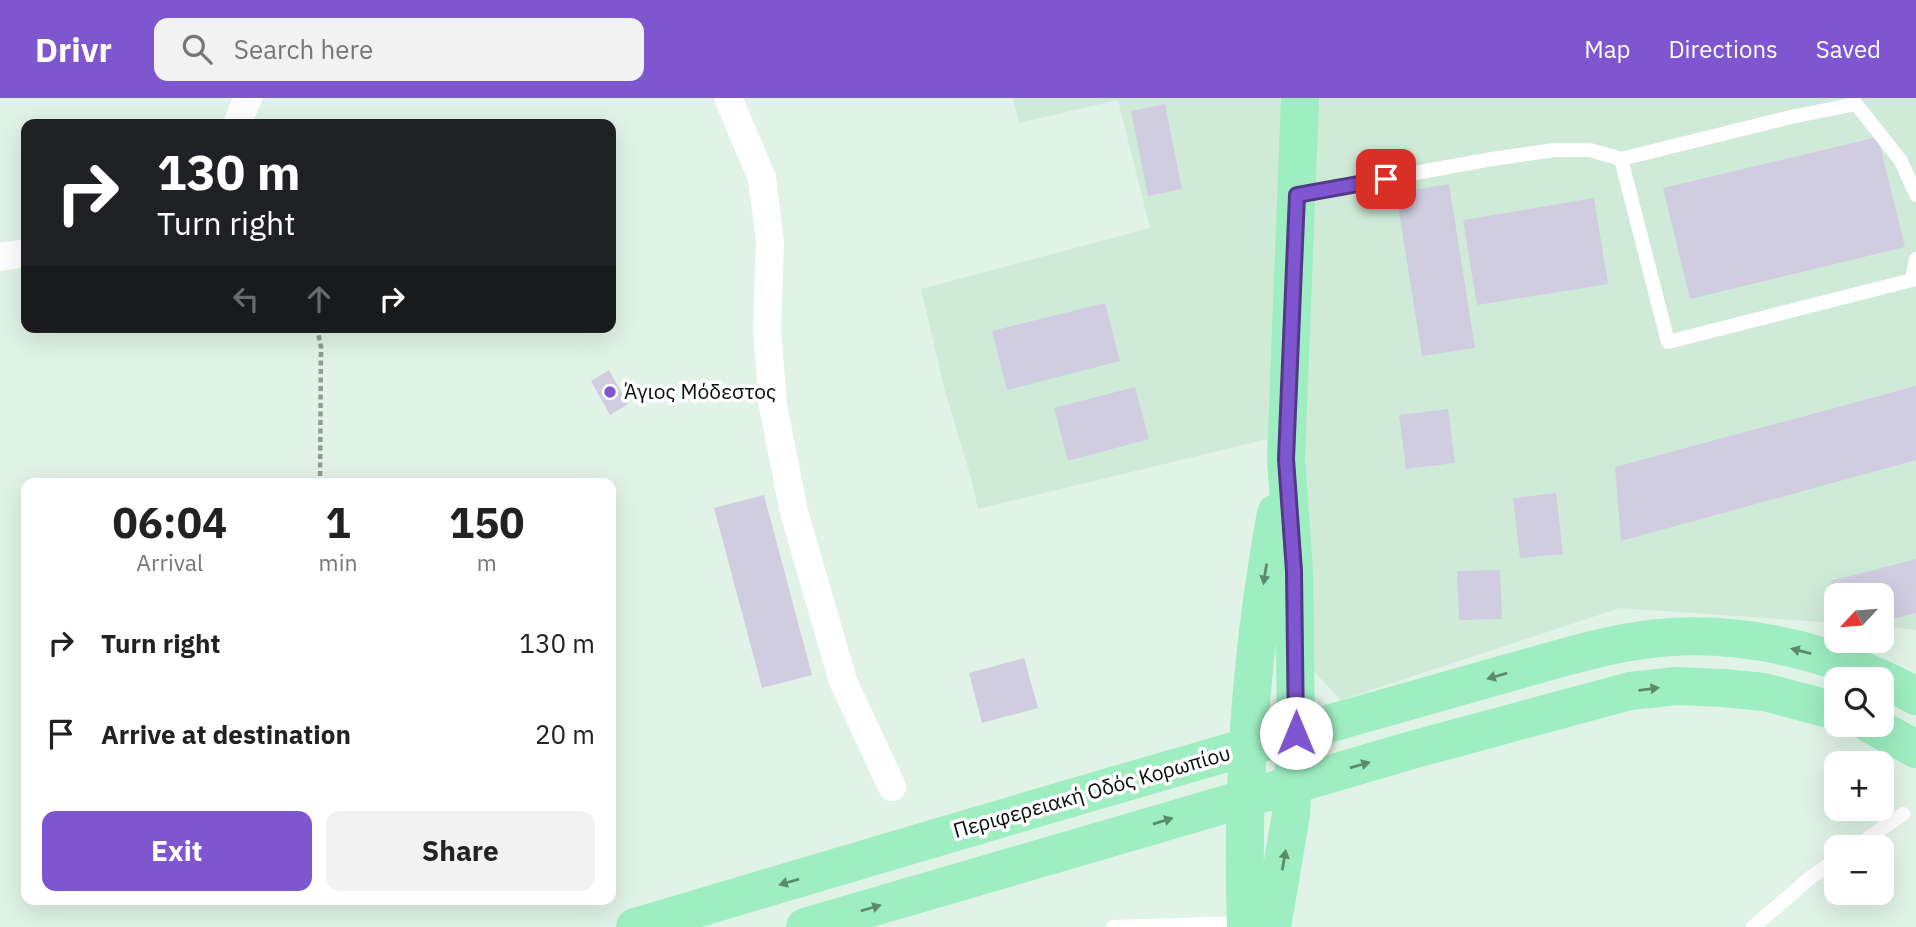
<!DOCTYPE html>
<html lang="en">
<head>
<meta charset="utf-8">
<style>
  :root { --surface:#fff; --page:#f2f2f2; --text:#222; --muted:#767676; --accent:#7e56cf }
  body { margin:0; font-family:"IBM Plex Sans",sans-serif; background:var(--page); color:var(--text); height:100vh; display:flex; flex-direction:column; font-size:26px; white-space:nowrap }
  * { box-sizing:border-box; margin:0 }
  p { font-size:23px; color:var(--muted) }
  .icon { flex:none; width:38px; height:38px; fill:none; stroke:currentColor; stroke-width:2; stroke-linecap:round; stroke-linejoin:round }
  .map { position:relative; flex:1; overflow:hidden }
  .drawer { position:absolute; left:21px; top:380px; width:595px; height:427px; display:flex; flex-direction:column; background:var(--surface); border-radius:14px; box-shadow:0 7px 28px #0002 }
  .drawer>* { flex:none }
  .top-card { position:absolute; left:21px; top:21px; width:595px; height:214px; border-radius:14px; box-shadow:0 7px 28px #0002; background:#202124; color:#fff; overflow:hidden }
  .needle { width:46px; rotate:244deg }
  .buttons { position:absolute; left:1824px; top:485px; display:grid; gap:14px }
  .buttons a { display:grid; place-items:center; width:70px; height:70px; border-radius:14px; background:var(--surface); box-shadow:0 7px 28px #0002; font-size:35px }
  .pin { position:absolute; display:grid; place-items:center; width:60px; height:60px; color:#fff; margin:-30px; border-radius:14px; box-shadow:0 4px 10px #0006 }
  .me { position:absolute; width:77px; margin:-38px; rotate:0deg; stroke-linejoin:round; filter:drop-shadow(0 0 5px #0008) }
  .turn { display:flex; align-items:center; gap:24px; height:147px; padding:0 21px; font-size:32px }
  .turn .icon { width:91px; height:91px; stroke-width:2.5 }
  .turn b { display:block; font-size:49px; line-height:60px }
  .lanes { display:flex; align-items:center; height:66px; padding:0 21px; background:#0003; justify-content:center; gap:35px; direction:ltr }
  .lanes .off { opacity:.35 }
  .eta { display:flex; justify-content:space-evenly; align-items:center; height:119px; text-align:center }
  .eta b { font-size:42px; font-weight:700; line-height:49px }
  .cta { display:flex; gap:14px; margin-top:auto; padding:14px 21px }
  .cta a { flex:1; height:80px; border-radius:14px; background:var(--accent); color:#fff; font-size:28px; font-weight:700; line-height:80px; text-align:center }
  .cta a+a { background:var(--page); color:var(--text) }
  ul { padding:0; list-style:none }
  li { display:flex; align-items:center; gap:21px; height:91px; padding:0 21px }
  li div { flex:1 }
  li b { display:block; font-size:26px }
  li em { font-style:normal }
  header { display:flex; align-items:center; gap:42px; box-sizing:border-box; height:98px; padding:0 35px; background:var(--accent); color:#fff }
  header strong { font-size:33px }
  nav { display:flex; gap:38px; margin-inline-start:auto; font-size:24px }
  .search { width:490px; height:63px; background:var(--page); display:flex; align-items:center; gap:18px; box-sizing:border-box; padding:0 24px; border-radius:14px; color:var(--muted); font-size:26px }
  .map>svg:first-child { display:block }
  .built { fill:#d0ead8 }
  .building { fill:#d1cde1 }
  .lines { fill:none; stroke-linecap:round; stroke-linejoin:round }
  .path { stroke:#8e9c92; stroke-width:4.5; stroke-dasharray:5 3.5; stroke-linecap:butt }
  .service { stroke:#fff; stroke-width:14 }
  .minor { stroke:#fff; stroke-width:28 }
  .primary { stroke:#9eeec1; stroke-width:38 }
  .oneway { fill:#5b8a6f }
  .route-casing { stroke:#523887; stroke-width:18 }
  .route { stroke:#7e56cf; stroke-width:12 }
  .poi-dot { fill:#7e56cf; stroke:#fff; stroke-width:2.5 }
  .labels { text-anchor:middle; stroke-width:7; stroke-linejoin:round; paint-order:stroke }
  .poi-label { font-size:21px; fill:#090f0b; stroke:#fff; text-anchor:start }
  .street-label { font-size:21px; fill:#090f0b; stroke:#fff }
</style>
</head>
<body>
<header>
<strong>Drivr</strong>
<div class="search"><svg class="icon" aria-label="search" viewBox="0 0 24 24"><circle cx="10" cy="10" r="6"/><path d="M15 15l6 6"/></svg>Search here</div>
<nav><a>Map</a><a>Directions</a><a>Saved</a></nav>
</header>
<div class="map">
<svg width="1916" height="829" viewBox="0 0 1916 829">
  <rect width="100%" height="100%" fill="#e0f3e6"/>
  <polygon class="built" points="1013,0 1916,0 1916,532 1881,528 1881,497 1836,497 1836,525 1620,510 1341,602 1307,566 1305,332 978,411 971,380 945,293 921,191 1150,130 1118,2 1019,25"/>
  <g class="building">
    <polygon points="1165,6 1182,91 1148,98 1131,13"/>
    <polygon points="1878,39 1905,149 1690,201 1663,90"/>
    <polygon points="1449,86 1475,250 1422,258 1396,95"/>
    <polygon points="1594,100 1608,186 1477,207 1463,122"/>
    <polygon points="1105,205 1120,263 1007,292 992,233"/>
    <polygon points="609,272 628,306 610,317 591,283"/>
    <polygon points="1916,288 1916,362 1621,443 1615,369"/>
    <polygon points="1135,289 1149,341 1068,363 1054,310"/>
    <polygon points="1448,311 1455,365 1406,371 1399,317"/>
    <polygon points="1556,395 1563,456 1520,460 1513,400"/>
    <polygon points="764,397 812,577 762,590 714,410"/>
    <polygon points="1916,461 1916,515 1881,524 1881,497 1835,497 1831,483"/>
    <polygon points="1500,472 1502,521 1459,522 1457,473"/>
    <polygon points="1024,560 1038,610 982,625 969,575"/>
  </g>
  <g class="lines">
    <polyline class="path" points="317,229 321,249 320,385"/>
    <g class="service">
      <polyline points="1621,61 1791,19 1856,6 1901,63 1916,97"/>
      <polyline points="1299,96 1492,61 1555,52 1590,52 1621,61 1668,244 1912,182 1916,161"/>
      <polyline points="1855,749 1903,716"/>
      <polyline points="1113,829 1245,825"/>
      <polyline points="1753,829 1811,779 1836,762"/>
    </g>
    <g class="minor">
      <polyline points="728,0 762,80 770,143 767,231 773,308 794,414 843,583 892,689"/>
      <polyline points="237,26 248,0"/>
      <polyline points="0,159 26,155"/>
    </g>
    <g class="primary">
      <polyline points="1870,626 1916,651"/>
      <path d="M635,829C868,760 1101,690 1335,624C1395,607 1455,590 1515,573C1566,559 1618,542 1672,539C1756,534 1843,558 1916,598"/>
      <polyline points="805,829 1412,652 1630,593 1676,588 1723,590 1764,594 1836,613"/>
      <path d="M1246,829C1241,690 1251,551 1276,415"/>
      <polyline points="1272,829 1291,716 1296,634 1294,473 1286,361 1300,0"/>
    </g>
  </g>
  <defs><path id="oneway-solid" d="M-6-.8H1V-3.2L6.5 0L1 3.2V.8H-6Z" transform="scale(1.75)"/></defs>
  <g class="oneway">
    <use href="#oneway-solid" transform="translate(1265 476) rotate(99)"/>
    <use href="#oneway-solid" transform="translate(1801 553) rotate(-166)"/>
    <use href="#oneway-solid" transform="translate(1497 578) rotate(164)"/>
    <use href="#oneway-solid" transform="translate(1649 591) rotate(-7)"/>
    <use href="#oneway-solid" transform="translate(1360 667) rotate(-16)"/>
    <use href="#oneway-solid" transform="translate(1163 723) rotate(-17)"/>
    <use href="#oneway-solid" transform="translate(1284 762) rotate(-80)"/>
    <use href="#oneway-solid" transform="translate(789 784) rotate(164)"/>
    <use href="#oneway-solid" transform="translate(871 810) rotate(-16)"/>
  </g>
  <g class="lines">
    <g class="route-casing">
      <polyline id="route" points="1296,635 1294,473 1286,361 1297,97 1386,81"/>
    </g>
    <use href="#route" class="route"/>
  </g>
  <circle class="poi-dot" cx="610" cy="294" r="7"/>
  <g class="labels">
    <g class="poi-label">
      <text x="624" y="301">Άγιος Μόδεστος</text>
    </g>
    <g class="street-label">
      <text transform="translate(1092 694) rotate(-16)" y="7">Περιφερειακή Οδός Κορωπίου</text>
    </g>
  </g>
</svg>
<div class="buttons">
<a><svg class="needle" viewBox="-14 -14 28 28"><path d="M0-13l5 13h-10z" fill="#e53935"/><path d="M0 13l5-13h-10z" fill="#767676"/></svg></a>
<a><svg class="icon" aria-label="search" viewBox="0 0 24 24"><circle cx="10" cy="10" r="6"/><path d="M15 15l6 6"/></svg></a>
<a>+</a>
<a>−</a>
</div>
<div class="pin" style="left:1386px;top:81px;background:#d93025"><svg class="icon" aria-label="arrive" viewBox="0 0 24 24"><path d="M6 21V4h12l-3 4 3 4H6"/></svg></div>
<svg class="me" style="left:1296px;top:635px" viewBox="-20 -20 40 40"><circle r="19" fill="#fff"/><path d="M0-13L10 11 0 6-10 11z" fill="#7e56cf"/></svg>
<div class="top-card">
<div class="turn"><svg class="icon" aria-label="right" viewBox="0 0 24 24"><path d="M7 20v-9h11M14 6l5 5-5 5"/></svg><div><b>130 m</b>Turn right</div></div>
<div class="lanes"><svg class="icon off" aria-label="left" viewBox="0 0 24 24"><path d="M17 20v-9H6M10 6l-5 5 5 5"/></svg><svg class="icon off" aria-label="ahead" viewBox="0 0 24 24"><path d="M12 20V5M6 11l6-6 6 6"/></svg><svg class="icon" aria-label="right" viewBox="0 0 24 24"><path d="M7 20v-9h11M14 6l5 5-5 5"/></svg></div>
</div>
<section class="drawer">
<div class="eta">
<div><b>06:04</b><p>Arrival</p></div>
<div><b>1</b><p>min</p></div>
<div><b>150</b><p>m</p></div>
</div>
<ul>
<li><svg class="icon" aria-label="right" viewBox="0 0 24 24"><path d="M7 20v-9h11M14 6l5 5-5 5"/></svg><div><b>Turn right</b></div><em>130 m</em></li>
<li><svg class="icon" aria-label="arrive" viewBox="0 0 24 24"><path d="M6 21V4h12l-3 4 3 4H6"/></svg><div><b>Arrive at destination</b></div><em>20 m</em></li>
</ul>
<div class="cta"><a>Exit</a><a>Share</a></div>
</section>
</div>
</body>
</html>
